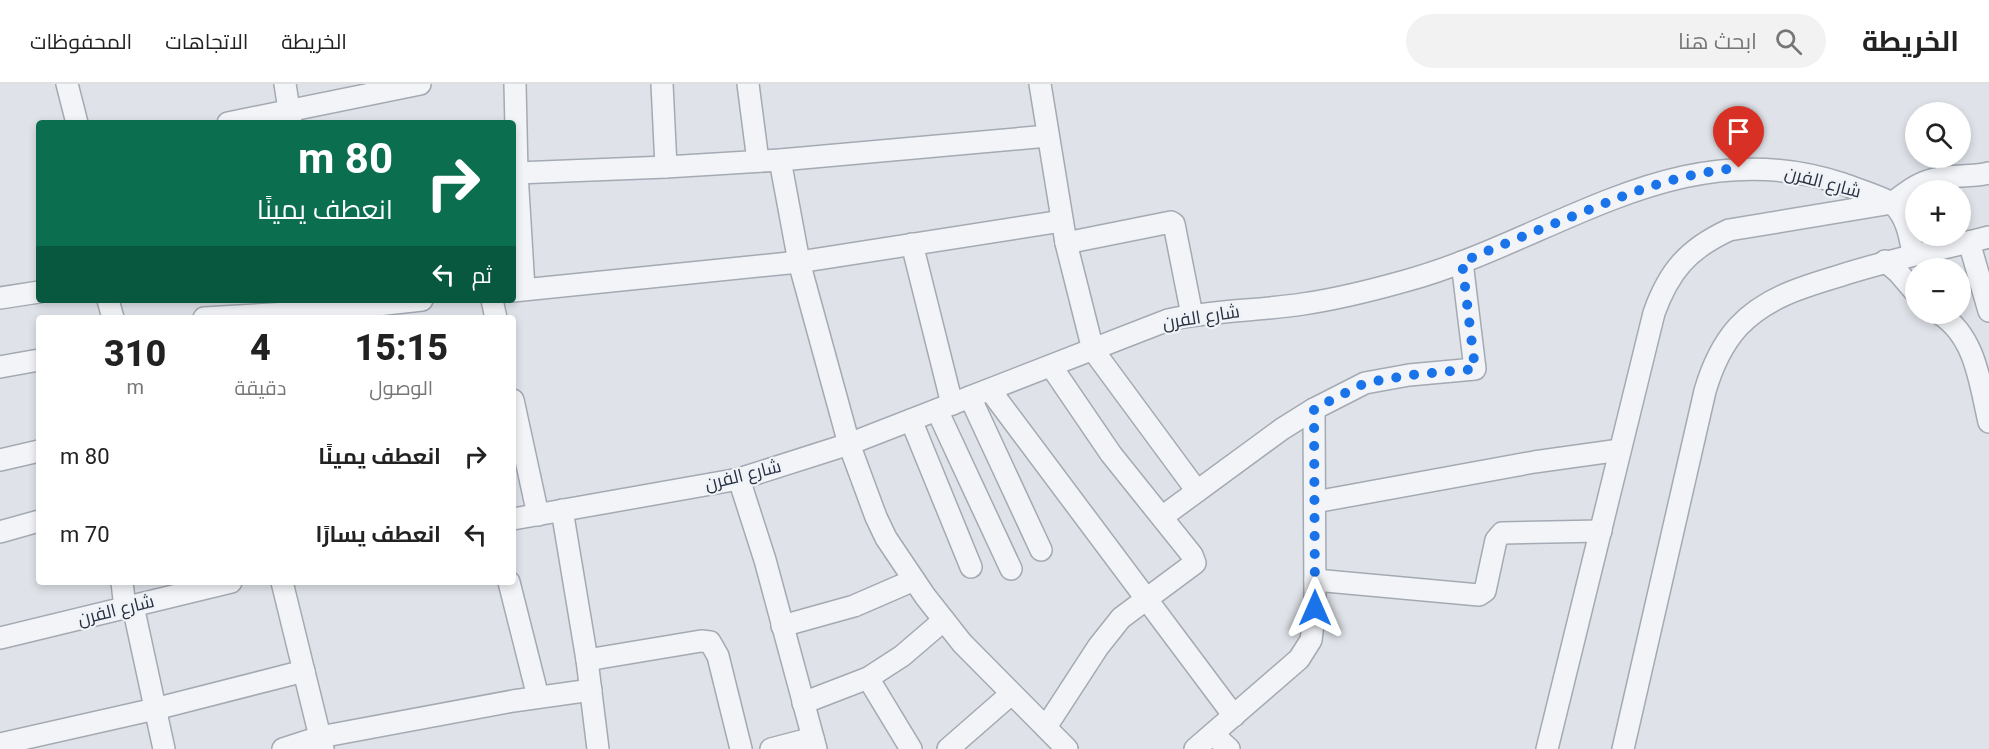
<!DOCTYPE html>
<html lang="ar">
<head>
<meta charset="utf-8">
<style>
  :root { --surface:#fff; --page:#f2f2f2; --text:#222; --muted:#767676; --line:#e0e0e0 }
  body { margin:0; font-family:Roboto,Cairo,sans-serif; background:var(--page); color:var(--text); direction:rtl; height:100vh; display:flex; flex-direction:column; font-size:22px; white-space:nowrap }
  * { box-sizing:border-box; margin:0 }
  p { font-size:20px; color:var(--muted) }
  .icon { flex:none; width:33px; height:33px; fill:none; stroke:currentColor; stroke-width:2; stroke-linecap:round; stroke-linejoin:round }
  .map { position:relative; flex:1; overflow:hidden; direction:ltr }
  .panel { position:absolute; left:36px; top:231px; width:480px; height:270px; display:flex; flex-direction:column; background:var(--surface); border-radius:6px; box-shadow:0 3px 9px #0003; direction:rtl }
  .panel>* { flex:none }
  .top-card { position:absolute; left:36px; top:36px; width:480px; height:183px; border-radius:6px; box-shadow:0 3px 9px #0003; direction:rtl; background:#0b6e4f; color:#fff; overflow:hidden }
  .controls { position:absolute; left:1905px; top:18px; display:grid; gap:12px }
  .controls a { display:grid; place-items:center; width:66px; height:66px; border-radius:50%; background:var(--surface); box-shadow:0 3px 9px #0003; font-size:30px }
  .pin { position:absolute; display:grid; place-items:center; width:51px; height:51px; color:#fff; margin:-62px -26px; border-radius:50% 50% 50% 0; rotate:-45deg; box-shadow:0 0 6px #0007 }
  .pin .icon { rotate:45deg }
  .me { position:absolute; width:66px; margin:-33px; rotate:0deg; stroke-linejoin:round; filter:drop-shadow(0 0 4px #0008) }
  .turn { display:flex; align-items:center; gap:21px; height:126px; padding:0 24px; font-size:27px }
  .turn .icon { width:78px; height:78px; stroke-width:2.5 }
  .turn b { display:block; font-size:42px; line-height:51px }
  .then { display:flex; align-items:center; height:57px; padding:0 24px; background:#0003; gap:12px; font-size:22px }
  .eta { display:flex; justify-content:space-evenly; align-items:center; height:102px; text-align:center }
  .eta b { font-size:36px; font-weight:800; line-height:42px }
  ul { padding:0; list-style:none }
  li { display:flex; align-items:center; gap:18px; height:78px; padding:0 24px }
  li div { flex:1 }
  li b { display:block; font-size:22px }
  li em { font-style:normal }
  header { display:flex; align-items:center; gap:36px; box-sizing:border-box; height:84px; padding:0 30px; background:var(--surface); border-bottom:2px solid var(--line) }
  header strong { font-size:28px }
  nav { display:flex; gap:33px; margin-inline-start:auto; font-size:21px }
  .search { width:420px; height:54px; background:var(--page); display:flex; align-items:center; gap:15px; box-sizing:border-box; padding:0 21px; border-radius:33px; color:var(--muted); font-size:22px }
  .map>svg:first-child { display:block }
  .lines { fill:none; stroke-linecap:round; stroke-linejoin:round }
  .minor-casing { stroke:#a4aab3; stroke-width:24 }
  .minor { stroke:#f2f4f7; stroke-width:21 }
  .route { stroke:#1a73e8; stroke-width:10; stroke-dasharray:0 18 }
  .labels { text-anchor:middle; stroke-width:4.5; stroke-linejoin:round; paint-order:stroke }
  .street-label { font-size:18px; fill:#273041; stroke:#eff2f6 }
</style>
</head>
<body>
<header>
<strong>الخريطة</strong>
<div class="search"><svg class="icon" aria-label="search" viewBox="0 0 24 24"><circle cx="10" cy="10" r="6"/><path d="M15 15l6 6"/></svg>ابحث هنا</div>
<nav><a>الخريطة</a><a>الاتجاهات</a><a>المحفوظات</a></nav>
</header>
<div class="map">
<svg width="1989" height="665" viewBox="0 0 1989 665">
  <rect width="100%" height="100%" fill="#dfe3e9"/>
  <g class="lines">
    <g class="minor-casing">
      <g id="minor">
        <polyline points="67,0 77,39"/>
        <polyline points="285,0 291,39"/>
        <polyline points="515,0 517,89 524,205"/>
        <polyline points="662,0 666,83"/>
        <polyline points="748,0 758,77"/>
        <polyline points="1040,0 1066,159 1093,266 1197,407"/>
        <polyline points="228,39 420,0"/>
        <polyline points="780,76 799,178 849,360 876,433 886,454 925,512 962,559 1067,665"/>
        <polyline points="517,89 666,83 780,76 1048,52"/>
        <polyline points="1969,158 1989,227"/>
        <polyline points="1066,159 1171,138 1174,140 1192,231"/>
        <polyline points="912,160 952,320"/>
        <polyline points="1885,177 1898,188 1916,209"/>
        <polyline points="513,207 799,178 1062,137"/>
        <polyline points="0,214 39,208"/>
        <polyline points="108,216 113,234"/>
        <polyline points="492,216 496,234"/>
        <path d="M1940,230C1976,253 1980,300 1989,338"/>
        <polyline points="204,234 322,227 422,216"/>
        <polyline points="0,283 39,276"/>
        <polyline points="990,306 1234,632"/>
        <polyline points="970,313 1041,466"/>
        <polyline points="513,316 538,431"/>
        <polyline points="937,326 1011,485"/>
        <polyline points="911,336 971,483"/>
        <polyline points="0,376 39,367"/>
        <polyline points="739,395 765,476 816,665"/>
        <polyline points="1315,418 1534,378 1620,366"/>
        <polyline points="562,426 587,576 598,665"/>
        <polyline points="1162,433 1282,345 1314,325 1365,299 1409,291 1475,285 1462,178"/>
        <path d="M513,435L739,395L849,360L1168,236C1213,226 1258,227 1303,220C1337,215 1373,206 1405,197C1555,156 1679,45 1843,100C1853,104 1886,114 1893,120C1907,133 1910,153 1913,170"/>
        <polyline points="0,448 39,437"/>
        <polyline points="1315,496 1479,511 1485,507 1496,456 1502,449 1601,447"/>
        <polyline points="122,498 125,524"/>
        <polyline points="282,498 323,665"/>
        <polyline points="509,498 538,613"/>
        <polyline points="133,522 164,665"/>
        <polyline points="782,542 854,522 914,496"/>
        <polyline points="0,554 231,498"/>
        <polyline points="587,576 701,557 710,558 718,572 741,665"/>
        <polyline points="868,594 911,665"/>
        <polyline points="803,619 868,594 902,572 944,536"/>
        <polyline points="1046,643 1098,563 1121,534 1195,479 1192,471 1111,370 1051,282"/>
        <polyline points="1213,650 1229,665"/>
        <polyline points="0,660 155,625 304,587"/>
        <polyline points="283,665 320,653 513,617 591,606"/>
        <polyline points="771,665 813,654"/>
        <polyline points="948,665 1011,610"/>
        <polyline points="1195,665 1299,575 1311,556 1315,524 1314,325"/>
        <path d="M1547,665L1654,229C1669,187 1688,165 1729,146L1892,119C1903,111 1915,101 1928,97C1948,90 1969,94 1989,89"/>
        <path d="M1623,665L1705,307C1712,283 1721,262 1738,243C1765,214 1802,203 1839,192C1888,176 1938,166 1989,153"/>
      </g>
    </g>
    <use href="#minor" class="minor"/>
  </g>
  <g class="lines">
    <path class="route" d="M1315,524L1314,325L1365,299L1410,291L1475,285L1462,178C1501,161 1541,145 1581,129C1634,107 1681,89 1739,84"/>
  </g>
  <g class="labels">
    <g class="street-label">
      <text transform="translate(1823 98) rotate(15)" y="6">شارع الفرن</text>
      <text transform="translate(1201 233) rotate(-9)" y="6">شارع الفرن</text>
      <text transform="translate(743 391) rotate(-14)" y="6">شارع الفرن</text>
      <text transform="translate(116 526) rotate(-14)" y="6">شارع الفرن</text>
    </g>
  </g>
</svg>
<div class="controls">
<a><svg class="icon" aria-label="search" viewBox="0 0 24 24"><circle cx="10" cy="10" r="6"/><path d="M15 15l6 6"/></svg></a>
<a>+</a>
<a>−</a>
</div>
<div class="pin" style="left:1739px;top:84px;background:#d93025"><svg class="icon" aria-label="arrive" viewBox="0 0 24 24"><path d="M6 21V4h12l-3 4 3 4H6"/></svg></div>
<svg class="me" style="left:1315px;top:524px" viewBox="-20 -20 40 40"><path d="M0-17L14 15 0 8-14 15z" fill="#1a73e8" stroke="#fff" stroke-width="4"/></svg>
<div class="top-card">
<div class="turn"><svg class="icon" aria-label="right" viewBox="0 0 24 24"><path d="M7 20v-9h11M14 6l5 5-5 5"/></svg><div><b>80 m</b>انعطف يمينًا</div></div>
<div class="then">ثم<svg class="icon" aria-label="left" viewBox="0 0 24 24"><path d="M17 20v-9H6M10 6l-5 5 5 5"/></svg></div>
</div>
<section class="panel">
<div class="eta">
<div><b>15:15</b><p>الوصول</p></div>
<div><b>4</b><p>دقيقة</p></div>
<div><b>310</b><p>m</p></div>
</div>
<ul>
<li><svg class="icon" aria-label="right" viewBox="0 0 24 24"><path d="M7 20v-9h11M14 6l5 5-5 5"/></svg><div><b>انعطف يمينًا</b></div><em>80 m</em></li>
<li><svg class="icon" aria-label="left" viewBox="0 0 24 24"><path d="M17 20v-9H6M10 6l-5 5 5 5"/></svg><div><b>انعطف يسارًا</b></div><em>70 m</em></li>
</ul>
</section>
</div>
</body>
</html>
